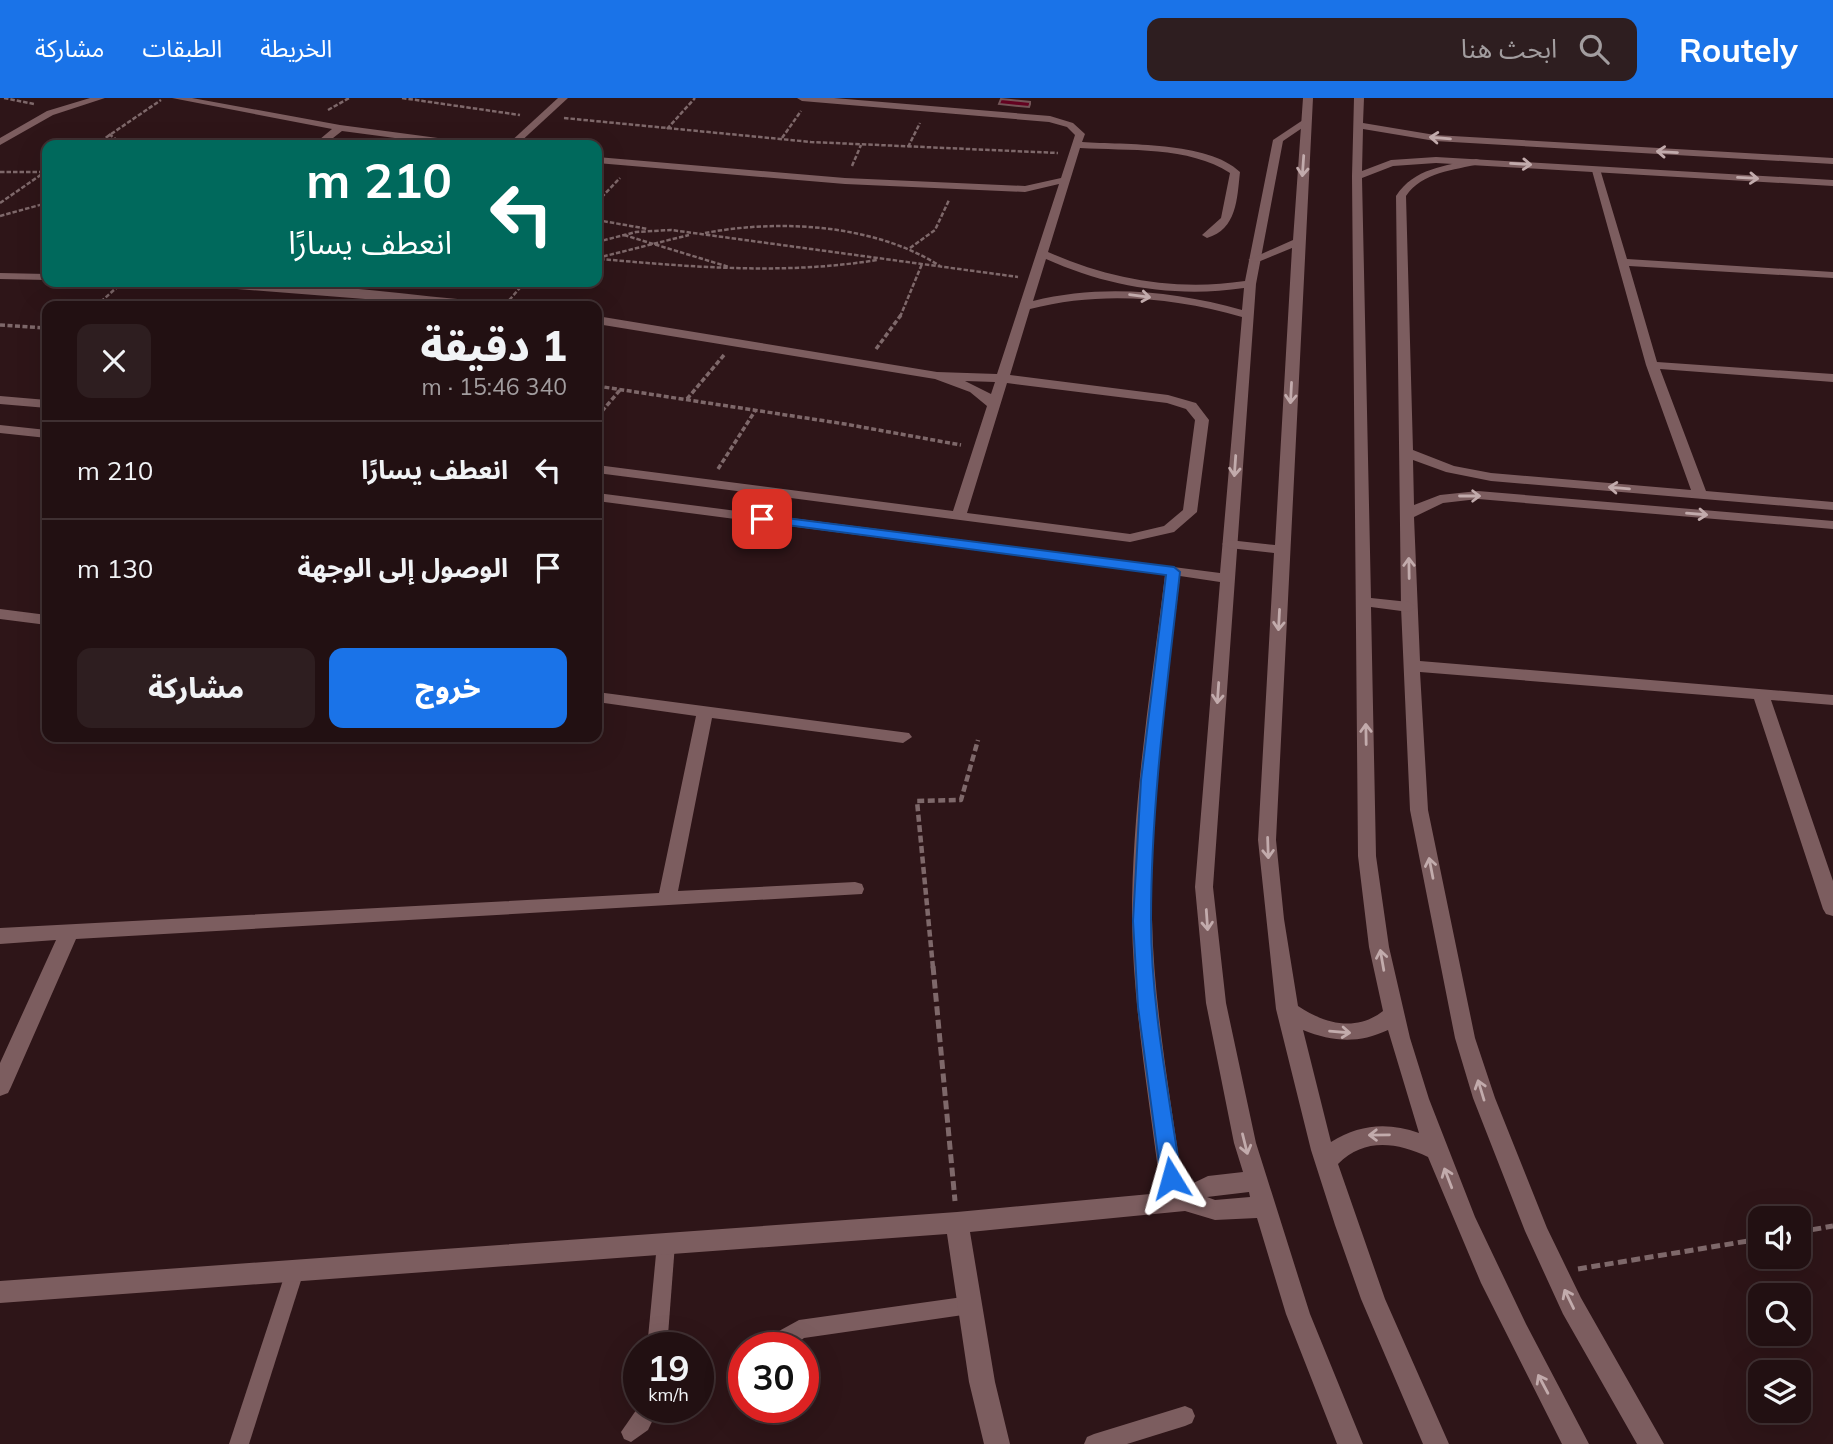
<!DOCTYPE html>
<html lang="ar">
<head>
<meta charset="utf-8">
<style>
  :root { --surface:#221012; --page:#2e1e20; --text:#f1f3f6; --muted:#a29d9f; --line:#3f3032; --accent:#1a73e8 }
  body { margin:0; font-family:Mulish,"Noto Sans Arabic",sans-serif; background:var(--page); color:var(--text); direction:rtl; height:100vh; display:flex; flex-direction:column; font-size:26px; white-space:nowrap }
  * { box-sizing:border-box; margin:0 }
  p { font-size:23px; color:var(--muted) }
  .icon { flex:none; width:38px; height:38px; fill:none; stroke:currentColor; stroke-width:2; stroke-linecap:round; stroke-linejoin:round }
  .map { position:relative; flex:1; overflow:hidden; direction:ltr }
  .sheet { position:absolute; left:42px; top:203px; width:560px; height:441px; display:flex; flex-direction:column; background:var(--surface); border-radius:14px; box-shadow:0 7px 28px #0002,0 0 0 2px var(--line); direction:rtl }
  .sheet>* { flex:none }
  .top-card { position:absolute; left:42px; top:42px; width:560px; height:147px; border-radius:14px; box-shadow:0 7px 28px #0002,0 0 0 2px var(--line); direction:rtl; background:#00695c; color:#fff; overflow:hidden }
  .buttons { position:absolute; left:1748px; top:1108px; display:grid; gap:14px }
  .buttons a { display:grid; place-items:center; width:63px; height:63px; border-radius:14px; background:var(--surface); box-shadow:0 7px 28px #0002,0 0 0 2px var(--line); font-size:35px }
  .speed { position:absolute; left:623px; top:1234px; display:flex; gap:14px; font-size:35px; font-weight:700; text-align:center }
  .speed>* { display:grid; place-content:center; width:91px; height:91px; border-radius:50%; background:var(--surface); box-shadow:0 7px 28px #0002,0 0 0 2px var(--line); line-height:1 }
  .speed small { font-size:18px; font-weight:400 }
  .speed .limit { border:10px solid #d22; background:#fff; color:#111 }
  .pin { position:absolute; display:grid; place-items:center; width:60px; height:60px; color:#fff; margin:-30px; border-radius:14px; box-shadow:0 4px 10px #0006 }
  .me { position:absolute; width:77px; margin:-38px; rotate:352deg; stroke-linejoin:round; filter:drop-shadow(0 0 5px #0008) }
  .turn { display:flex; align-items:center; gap:24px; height:147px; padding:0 35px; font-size:32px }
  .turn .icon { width:91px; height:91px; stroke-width:2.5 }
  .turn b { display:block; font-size:49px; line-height:60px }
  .round { display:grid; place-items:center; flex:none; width:74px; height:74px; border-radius:14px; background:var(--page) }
  .overview { display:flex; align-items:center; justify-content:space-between; height:119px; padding:0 35px }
  h1 { font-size:42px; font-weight:800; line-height:52px }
  .primary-button { display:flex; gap:14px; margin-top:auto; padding:14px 35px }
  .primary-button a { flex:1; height:80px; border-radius:14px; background:var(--accent); color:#fff; font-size:28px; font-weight:800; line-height:80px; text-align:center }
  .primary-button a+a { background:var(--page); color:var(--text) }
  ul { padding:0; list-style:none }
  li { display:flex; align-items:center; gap:21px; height:98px; padding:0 35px; border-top:2px solid var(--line) }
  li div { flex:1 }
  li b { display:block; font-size:26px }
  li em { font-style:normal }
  header { display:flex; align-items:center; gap:42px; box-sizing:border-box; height:98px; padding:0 35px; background:var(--accent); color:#fff }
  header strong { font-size:33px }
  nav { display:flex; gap:38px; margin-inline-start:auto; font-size:24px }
  .search { width:490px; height:63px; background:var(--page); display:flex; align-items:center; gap:18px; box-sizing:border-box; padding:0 24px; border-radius:14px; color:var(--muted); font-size:26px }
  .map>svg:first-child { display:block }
  .building { fill:#630220; stroke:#725457; stroke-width:2 }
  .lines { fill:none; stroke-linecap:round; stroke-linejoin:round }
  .path-far3 { stroke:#7e686a; stroke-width:2.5; stroke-dasharray:4.5 2; stroke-linecap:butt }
  .path-far2 { stroke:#7e686a; stroke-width:3.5; stroke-dasharray:5 2.5; stroke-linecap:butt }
  .path-far1 { stroke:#7e686a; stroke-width:4.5; stroke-dasharray:7 3.5; stroke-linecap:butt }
  .path { stroke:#7e686a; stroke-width:5; stroke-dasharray:9 4.5; stroke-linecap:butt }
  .lane { fill:#7c5d5f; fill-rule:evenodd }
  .street { fill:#7c5d5f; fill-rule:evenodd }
  .secondary { fill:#7c5d5f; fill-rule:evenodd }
  .oneway { stroke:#c2abac }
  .route { fill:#1a73e8; stroke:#114b97; stroke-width:2 }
</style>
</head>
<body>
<header>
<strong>Routely</strong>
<div class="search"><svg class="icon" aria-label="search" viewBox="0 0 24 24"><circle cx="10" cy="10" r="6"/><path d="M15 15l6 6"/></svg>ابحث هنا</div>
<nav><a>الخريطة</a><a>الطبقات</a><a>مشاركة</a></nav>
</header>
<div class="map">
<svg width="1833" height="1346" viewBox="0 0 1833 1346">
  <rect width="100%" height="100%" fill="#2e1518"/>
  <polygon class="building" points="1001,1 1030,4 1030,6 1029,9 999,6"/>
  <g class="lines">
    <g class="path-far3">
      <polyline points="4,0 34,6"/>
      <polyline points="402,0 520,17"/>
      <polyline points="328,12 349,0"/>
      <polyline points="564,20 811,44 1058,55"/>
      <polyline points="667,31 695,0"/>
      <polyline points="109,36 122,46"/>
      <polyline points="782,40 801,13"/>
      <polyline points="121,44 146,47"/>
      <polyline points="95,47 161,2"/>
      <polyline points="908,49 920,25"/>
      <polyline points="852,68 861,47"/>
      <polyline points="0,74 43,74"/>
      <polyline points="597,104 620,80"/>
      <polyline points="0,105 45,74"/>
      <polyline points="0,118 47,105"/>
      <polyline points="597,122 648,131"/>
      <path d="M705,135C780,121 874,126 940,168"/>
      <polyline points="624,137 729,169"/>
      <polyline points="597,144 636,134 671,132 1018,179"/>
      <polyline points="910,150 935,132 949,102"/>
      <polyline points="597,160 689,137"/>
      <path d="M600,161C693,169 784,177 877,162"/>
      <polyline points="505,207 525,184"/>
      <polyline points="96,208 123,184"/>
      <polyline points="900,219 922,166"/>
    </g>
    <g class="path-far2">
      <polyline points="0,227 47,230"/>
      <polyline points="876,251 901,217"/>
      <polyline points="597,288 845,326 961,347"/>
      <polyline points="687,301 724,257"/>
      <polyline points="597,319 620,292"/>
      <polyline points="718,371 755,313"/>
    </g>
    <polyline class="path-far1" points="933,870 917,703 961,702 978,642"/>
    <g class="path">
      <polyline points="933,868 955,1103"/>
      <polyline points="1799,1134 1833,1128"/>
      <polyline points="1578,1171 1760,1141"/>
    </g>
    <g class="lane">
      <polygon points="666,1137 673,1140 675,1146 667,1250 647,1250 657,1146 659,1140"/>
      <polygon points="295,1164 302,1167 304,1173 249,1346 229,1346 286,1173 288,1167"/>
      <polygon points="970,1198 977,1200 980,1207 977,1214 970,1216 804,1240 791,1250 769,1250 779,1233 799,1222"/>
      <polygon points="639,1308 659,1309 648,1332 631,1344 624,1341 621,1334"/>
      <polygon points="1185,1308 1192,1311 1195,1318 1192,1325 1185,1328 1127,1346 1084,1346 1087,1339 1094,1336"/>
    </g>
    <g class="street">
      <polygon points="90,0 105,0 53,17 0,47 0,40 47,13"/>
      <polygon points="172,0 192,0 340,27 468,44 473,47 448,47 342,33 324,47 313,47 332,31"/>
      <polygon points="558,0 568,0 517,47 507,47"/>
      <path d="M797,0H834L1050,18L1073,25L1085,36L1082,44C1125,47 1208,43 1240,74C1237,101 1237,131 1207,140L1202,137L1221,120L1230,75C1189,48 1128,53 1080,50L1048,154C1111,182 1177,193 1245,183L1273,42L1303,22L1311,24L1283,43L1256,186L1213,789L1226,905L1256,1045L1310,1216L1363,1346H1337L1286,1216L1257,1120L1215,1122L1185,1113L970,1134L995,1284L1010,1346H984L969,1284L947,1136L0,1205V1183L957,1114L1161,1095C1150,1004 1133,912 1132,820C1132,705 1151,591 1165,477L597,403V395L1220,475L1242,219C1172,199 1101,193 1030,211L1010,277L1168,297L1196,305L1209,322L1197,414L1174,434L1130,444L597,375V367L953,413L987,308L970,294L935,281L597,226V218L937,274L997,276L1059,86L1025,94L845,86L597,65V59L845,80L1025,88L1061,80L1075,37L1067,29L1049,24L802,3ZM1046,161C1108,189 1176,200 1244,190L1242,212C1173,193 1103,186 1033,203ZM965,283L995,284L991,296ZM1007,285L1167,305L1186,311L1195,322L1183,412L1164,428L1130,436L967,415ZM1180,478L1220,484L1195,789L1206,905L1234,1045L1243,1074L1208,1078L1183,1090C1171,1001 1154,912 1152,821C1149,706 1167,592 1180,478ZM1249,1094L1250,1099L1215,1102L1207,1099Z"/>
      <path d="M1476,61L1480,62V66C1454,72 1422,74 1406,98L1413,352L1454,368L1491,375L1691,392L1646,267L1591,69L1600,71L1627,161L1833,174V180L1629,168L1657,264L1833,276V284L1660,271L1706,393L1833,404V412L1491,383L1446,374L1413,362L1414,407L1440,397L1478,393L1833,423V431L1478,401L1443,405L1414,419L1420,563L1833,597V607L1771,602L1833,783V818L1826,816L1823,811L1754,601L1420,574L1428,712L1475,940L1495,1000L1547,1130L1581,1200L1664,1346H1637L1563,1216L1525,1133L1473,1000L1455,940L1410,712L1401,509L1396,98C1414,70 1445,68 1476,61Z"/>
      <polygon points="0,175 47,176 47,182 0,181"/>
      <path d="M180,184C281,179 388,195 489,204L495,208H454L186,187Z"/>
      <polygon points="0,298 47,302 47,310 0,306"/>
      <polygon points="0,327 47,332 47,340 0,335"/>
      <polygon points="0,511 47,517 47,527 0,521"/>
      <polygon points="597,594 909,635 912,639 903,645 712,620 678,793 855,784 862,786 864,791 862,796 76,841 11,989 8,995 0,998 0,965 56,842 0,846 0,830 659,795 696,618 597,604"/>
    </g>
    <path class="secondary" d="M1303,0H1313L1276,742L1284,821L1298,908C1325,926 1356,934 1383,913L1369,849L1358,758L1352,78L1354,0H1364L1363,25L1435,37L1833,60V66L1435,43L1363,31L1362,73L1391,62L1436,59L1833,82V88L1436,65L1393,68L1362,80L1371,500L1409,504L1417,509L1409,514L1371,509L1376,758L1389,849L1410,940L1429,1001L1475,1119L1526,1226L1589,1346H1562L1481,1185L1428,1059C1396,1044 1364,1040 1338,1066L1385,1201L1449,1346H1423L1361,1201L1335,1127L1311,1052L1276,911L1258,742L1274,455L1229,450L1222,446L1229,442L1275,447L1292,150L1258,164L1248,162L1293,142ZM1303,932C1333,944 1358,946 1388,932L1419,1035C1388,1024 1360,1026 1331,1044Z"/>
  </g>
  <defs><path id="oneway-shaft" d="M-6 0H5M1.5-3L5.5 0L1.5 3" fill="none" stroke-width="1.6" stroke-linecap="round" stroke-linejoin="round" transform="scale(1.75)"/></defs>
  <g class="oneway">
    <use href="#oneway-shaft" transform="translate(1440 40) rotate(-175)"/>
    <use href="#oneway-shaft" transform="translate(1667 54) rotate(-177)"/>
    <use href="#oneway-shaft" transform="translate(1521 66) rotate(3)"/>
    <use href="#oneway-shaft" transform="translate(1303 68) rotate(94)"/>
    <use href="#oneway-shaft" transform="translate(1748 80) rotate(3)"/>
    <use href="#oneway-shaft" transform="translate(1140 198) rotate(7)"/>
    <use href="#oneway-shaft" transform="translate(1291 295) rotate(93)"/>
    <use href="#oneway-shaft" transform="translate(1235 368) rotate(94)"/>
    <use href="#oneway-shaft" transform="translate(1619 390) rotate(-175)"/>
    <use href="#oneway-shaft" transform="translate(1470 398)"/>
    <use href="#oneway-shaft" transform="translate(1697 416) rotate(5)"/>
    <use href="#oneway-shaft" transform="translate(1409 470) rotate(-91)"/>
    <use href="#oneway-shaft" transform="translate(1279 522) rotate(93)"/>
    <use href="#oneway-shaft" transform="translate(1218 595) rotate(94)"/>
    <use href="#oneway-shaft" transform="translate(1366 636) rotate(-91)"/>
    <use href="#oneway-shaft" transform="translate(1268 750) rotate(88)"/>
    <use href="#oneway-shaft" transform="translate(1431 770) rotate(-101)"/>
    <use href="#oneway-shaft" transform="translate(1207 822) rotate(86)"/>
    <use href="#oneway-shaft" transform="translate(1382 862) rotate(-100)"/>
    <use href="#oneway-shaft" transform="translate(1340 934) rotate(5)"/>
    <use href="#oneway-shaft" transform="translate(1481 992) rotate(-107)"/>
    <use href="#oneway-shaft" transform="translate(1379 1037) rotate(179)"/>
    <use href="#oneway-shaft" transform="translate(1245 1046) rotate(76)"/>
    <use href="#oneway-shaft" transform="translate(1448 1080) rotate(-111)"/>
    <use href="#oneway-shaft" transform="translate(1569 1201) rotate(-116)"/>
    <use href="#oneway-shaft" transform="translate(1543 1286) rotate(-118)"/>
  </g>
  <path class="route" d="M762,417L1174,469L1180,474C1167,589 1151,705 1151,822C1151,908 1169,995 1181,1080L1178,1086L1171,1089L1164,1086L1161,1080L1138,909L1133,823L1141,682L1166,477L757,423L755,421Z"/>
</svg>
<div class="buttons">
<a><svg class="icon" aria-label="sound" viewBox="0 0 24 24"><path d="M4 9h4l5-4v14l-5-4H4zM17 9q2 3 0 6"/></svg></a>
<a><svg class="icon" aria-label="search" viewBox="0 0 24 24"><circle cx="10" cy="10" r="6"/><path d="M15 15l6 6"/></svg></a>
<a><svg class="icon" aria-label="layers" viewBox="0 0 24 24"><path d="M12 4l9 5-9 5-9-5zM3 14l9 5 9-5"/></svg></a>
</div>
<div class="speed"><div>19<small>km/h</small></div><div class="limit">30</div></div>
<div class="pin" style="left:762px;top:421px;background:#d93025"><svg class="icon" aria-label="arrive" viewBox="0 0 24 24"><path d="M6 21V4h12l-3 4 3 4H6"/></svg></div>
<svg class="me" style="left:1171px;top:1080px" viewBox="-20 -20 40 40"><path d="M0-17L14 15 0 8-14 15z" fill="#1a73e8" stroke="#fff" stroke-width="4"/></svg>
<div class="top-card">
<div class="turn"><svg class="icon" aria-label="left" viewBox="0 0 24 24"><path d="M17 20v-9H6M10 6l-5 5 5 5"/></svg><div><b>210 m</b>انعطف يسارًا</div></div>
</div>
<section class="sheet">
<div class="overview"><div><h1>1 دقيقة</h1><p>340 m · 15:46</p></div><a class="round"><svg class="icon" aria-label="close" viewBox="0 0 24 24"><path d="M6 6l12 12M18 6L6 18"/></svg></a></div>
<ul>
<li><svg class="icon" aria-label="left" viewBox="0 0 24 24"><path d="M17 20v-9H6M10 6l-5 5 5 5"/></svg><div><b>انعطف يسارًا</b></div><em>210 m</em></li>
<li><svg class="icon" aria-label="arrive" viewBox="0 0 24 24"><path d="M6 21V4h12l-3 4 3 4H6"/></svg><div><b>الوصول إلى الوجهة</b></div><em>130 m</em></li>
</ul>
<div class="primary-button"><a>خروج</a><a>مشاركة</a></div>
</section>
</div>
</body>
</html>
